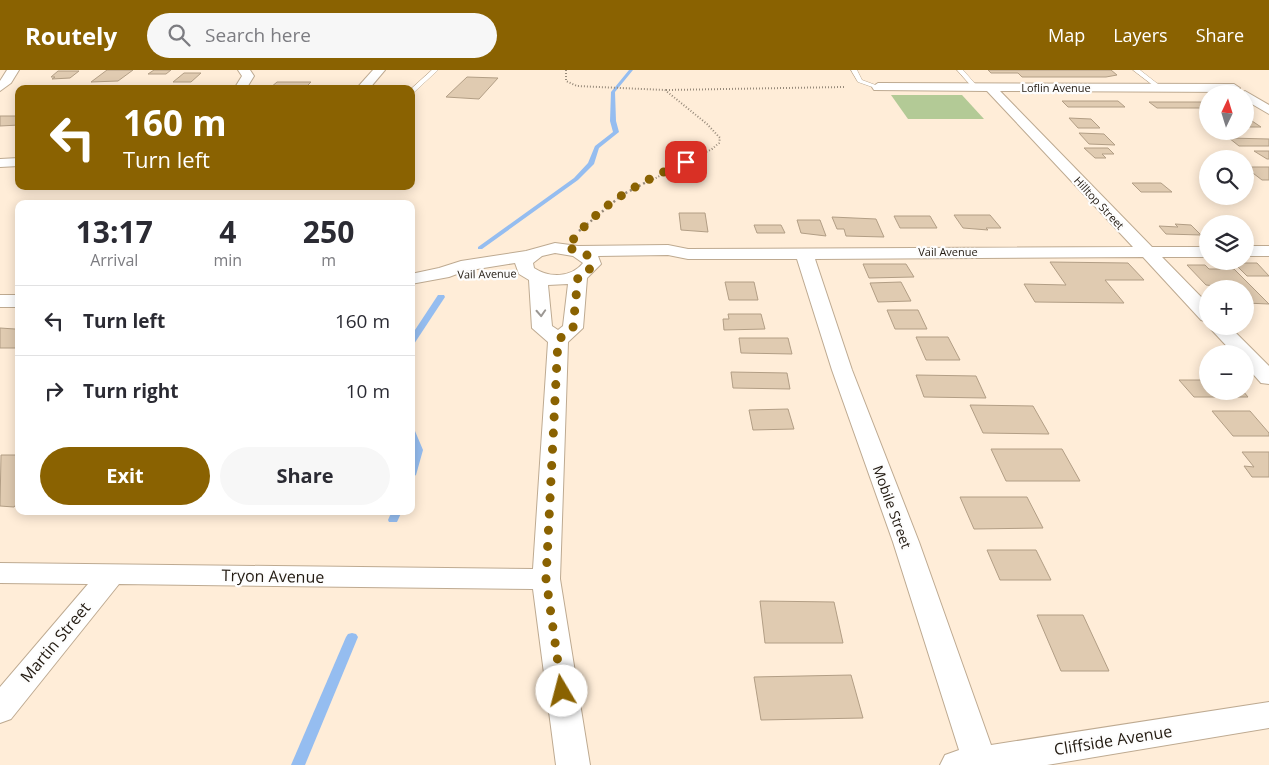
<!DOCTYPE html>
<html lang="en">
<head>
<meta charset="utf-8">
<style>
  :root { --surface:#fff; --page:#f7f7f7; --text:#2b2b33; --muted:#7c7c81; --line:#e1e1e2; --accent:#8a6201 }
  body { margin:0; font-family:"Open Sans",sans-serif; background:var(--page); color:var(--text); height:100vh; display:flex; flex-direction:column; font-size:19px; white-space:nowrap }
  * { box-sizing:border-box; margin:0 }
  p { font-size:16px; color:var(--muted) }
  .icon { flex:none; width:28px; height:28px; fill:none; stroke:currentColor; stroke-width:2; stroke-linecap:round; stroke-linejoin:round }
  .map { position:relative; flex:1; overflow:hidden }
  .drawer { position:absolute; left:15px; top:130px; width:400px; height:315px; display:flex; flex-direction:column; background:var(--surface); border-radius:10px; box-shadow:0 2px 12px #0003 }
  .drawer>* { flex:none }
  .banner { position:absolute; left:15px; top:15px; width:400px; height:105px; border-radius:10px; box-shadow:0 2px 12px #0003; background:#8a6201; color:#fff; overflow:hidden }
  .needle { width:32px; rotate:4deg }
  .controls { position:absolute; left:1199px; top:15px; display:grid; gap:10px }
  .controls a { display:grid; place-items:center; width:55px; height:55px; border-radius:50%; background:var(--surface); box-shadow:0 2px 12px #0003; font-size:25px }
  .pin { position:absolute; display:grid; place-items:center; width:42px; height:42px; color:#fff; margin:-21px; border-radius:10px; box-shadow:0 2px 8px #0006 }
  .me { position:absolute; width:55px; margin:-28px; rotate:352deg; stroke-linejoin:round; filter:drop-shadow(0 0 4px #0008) }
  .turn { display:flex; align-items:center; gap:18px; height:105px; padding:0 25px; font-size:22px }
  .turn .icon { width:65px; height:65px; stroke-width:2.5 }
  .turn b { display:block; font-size:35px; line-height:42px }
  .eta { display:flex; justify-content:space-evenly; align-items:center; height:85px; text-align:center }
  .eta b { font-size:30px; font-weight:700; line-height:35px }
  .cta { display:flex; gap:10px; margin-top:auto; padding:10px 25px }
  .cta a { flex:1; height:58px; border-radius:30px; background:var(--accent); color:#fff; font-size:20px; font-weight:700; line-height:58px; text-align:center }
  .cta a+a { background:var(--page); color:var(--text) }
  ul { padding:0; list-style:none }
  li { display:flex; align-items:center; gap:15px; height:70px; padding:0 25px; border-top:1px solid var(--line) }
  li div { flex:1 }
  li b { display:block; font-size:19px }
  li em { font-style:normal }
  header { display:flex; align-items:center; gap:30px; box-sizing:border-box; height:70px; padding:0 25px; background:var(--accent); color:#fff }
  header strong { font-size:24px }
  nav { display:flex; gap:28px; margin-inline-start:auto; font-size:18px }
  .search { width:350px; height:45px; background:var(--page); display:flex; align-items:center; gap:12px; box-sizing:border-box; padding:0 18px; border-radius:28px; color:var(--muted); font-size:19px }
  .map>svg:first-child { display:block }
  .green { fill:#b3ca96 }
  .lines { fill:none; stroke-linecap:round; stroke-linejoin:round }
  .stream { fill:#95bdf0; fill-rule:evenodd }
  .building { fill:#e0cbb1; stroke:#b29e85 }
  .lane-casing { stroke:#beaa91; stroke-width:1 }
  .street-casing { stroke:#beaa91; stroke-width:2 }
  .path-far1 { stroke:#978a7a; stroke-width:2; stroke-dasharray:1 2; stroke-linecap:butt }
  .path { stroke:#978a7a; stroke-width:2.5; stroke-dasharray:2 3; stroke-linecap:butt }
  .lane { fill:#fff; fill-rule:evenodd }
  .street { fill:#fff; fill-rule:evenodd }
  .oneway { stroke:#9c9894 }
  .route { stroke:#8a6201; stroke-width:9; stroke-dasharray:0 16.2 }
  .labels { text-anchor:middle; stroke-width:4.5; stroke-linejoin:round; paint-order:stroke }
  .far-street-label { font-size:11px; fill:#221a11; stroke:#fdfdfd }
  .street-label { font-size:14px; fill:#221a11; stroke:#fdfdfd }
  .near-street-label { font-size:16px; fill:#221a11; stroke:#fdfdfd }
</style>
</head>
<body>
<header>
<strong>Routely</strong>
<div class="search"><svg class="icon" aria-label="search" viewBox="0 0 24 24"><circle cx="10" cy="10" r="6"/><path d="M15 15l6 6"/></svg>Search here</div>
<nav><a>Map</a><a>Layers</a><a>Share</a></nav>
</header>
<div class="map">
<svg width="1269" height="695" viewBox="0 0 1269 695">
  <rect width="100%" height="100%" fill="#ffedd8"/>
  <polygon class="green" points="891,25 962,25 984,49 908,49"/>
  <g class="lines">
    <g class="stream">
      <polygon points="629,0 633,0 615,22 616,51 619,62 599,78 594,94 578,110 482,179 478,179 478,177 574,108 588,93 595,76 613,62 610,51 611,22"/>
      <polygon points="438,225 444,225 445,227 414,274 411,274 411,266"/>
      <polygon points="411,358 415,361 423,380 416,405 411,408 411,388 413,380 411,374"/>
      <polygon points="392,441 402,441 397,452 389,452 388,450"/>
      <polygon points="352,563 356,564 358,567 305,695 291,695 346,567 348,564"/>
    </g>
  </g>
  <g class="building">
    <polygon points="107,0 133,0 118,11 91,12"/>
    <polygon points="154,0 171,0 166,4 148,4"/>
    <polygon points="988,0 1111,0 1117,5 1106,7 1022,7 1018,3 991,3"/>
    <polygon points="58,1 79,1 70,8 52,9 55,7 51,7"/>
    <polygon points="184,3 201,3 191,12 173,12"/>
    <polygon points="467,7 498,8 479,29 446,27"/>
    <polygon points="277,12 311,12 305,18 270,18"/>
    <polygon points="1062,31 1118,31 1125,37 1068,37"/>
    <polygon points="1149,32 1206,32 1208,38 1157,38"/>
    <polygon points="0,46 19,46 19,55 0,56"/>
    <polygon points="1069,48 1091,49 1100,58 1078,58"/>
    <polygon points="1245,49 1249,49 1261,57 1245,57"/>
    <polygon points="1079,63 1104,64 1115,75 1089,74"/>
    <polygon points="1229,68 1269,69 1269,76 1239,76"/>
    <polygon points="1084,78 1108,78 1114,84 1102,84 1106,88 1095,88"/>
    <polygon points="1254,81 1269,81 1269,89 1267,89"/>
    <polygon points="1245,97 1269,97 1269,110 1262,110"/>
    <polygon points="1132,113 1161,113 1172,122 1141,122"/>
    <polygon points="679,143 705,143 708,162 681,160"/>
    <polygon points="954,145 990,145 1001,158 986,158 988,160 963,158"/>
    <polygon points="894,146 930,146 937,158 900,158"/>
    <polygon points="832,147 876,149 884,167 846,166 844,159 837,159"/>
    <polygon points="797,150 820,150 826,166 801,163"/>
    <polygon points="1175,154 1191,155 1201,165 1166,164 1159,156 1178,157"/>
    <polygon points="754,155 781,155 785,163 757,163"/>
    <polygon points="1050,192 1128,193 1144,210 1105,210 1124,233 1035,232 1024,214 1066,215"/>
    <polygon points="1234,193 1257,193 1269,206 1247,206"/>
    <polygon points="863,194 906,194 914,207 869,208"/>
    <polygon points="1187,195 1205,195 1209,199 1234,199 1269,234 1245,233 1245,219 1206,215"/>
    <polygon points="725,212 754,212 758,230 729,230"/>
    <polygon points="901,212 911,231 878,232 870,213"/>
    <polygon points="887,240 918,240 927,259 895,259"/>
    <polygon points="728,244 761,244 765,259 724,260 723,249 729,249"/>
    <polygon points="19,256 19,278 0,278 0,258 15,259"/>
    <polygon points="916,267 948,267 960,290 926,290"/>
    <polygon points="739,268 788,268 792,284 741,283"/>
    <polygon points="731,302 787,303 790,319 733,318"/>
    <polygon points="916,305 976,306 986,328 924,327"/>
    <polygon points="1179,310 1208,310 1208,321 1243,321 1248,327 1194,327"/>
    <polygon points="970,335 1033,336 1049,364 983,363"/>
    <polygon points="788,339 794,359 753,360 749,340"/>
    <polygon points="1212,341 1250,341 1269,363 1269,366 1233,366"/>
    <polygon points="991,379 1062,379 1080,411 1006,411"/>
    <polygon points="1242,382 1269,382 1269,407 1252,407 1244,396 1254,397"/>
    <polygon points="1,385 19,385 19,431 14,437 0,436"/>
    <polygon points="960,427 1027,427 1043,458 974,459"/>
    <polygon points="987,480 1036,480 1051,510 1000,510"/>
    <polygon points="760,531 834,532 843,573 765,573"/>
    <polygon points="1037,545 1083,545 1109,601 1061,601"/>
    <polygon points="851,605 863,648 761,650 754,607"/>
  </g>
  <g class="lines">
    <g class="lane-casing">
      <g id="lane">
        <polygon points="432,0 438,0 411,25 411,19"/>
        <polygon points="851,0 857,0 862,10 881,17 878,19 858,12"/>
        <polygon points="957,0 963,0 978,17 978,19 974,19"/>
        <polygon points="1133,0 1140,0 1163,18 1158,19"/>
      </g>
    </g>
    <g class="street-casing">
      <g id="street">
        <polygon points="7,0 19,0 11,13 0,21 0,11"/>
        <polygon points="238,0 250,0 254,6 246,19 234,19 242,6"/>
        <polygon points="373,0 385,0 369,19 356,19"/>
        <path d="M878,13L1234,14L1240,18L1234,22L1000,21L1152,177H1208V187H1162L1208,234V252L1201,250L1143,187L815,189L852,300L919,472L991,675L1269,632V658L1047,695H940L945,685L959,680L893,472L832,300L797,189H688L668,185L598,186L601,194L587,208L583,258L568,272L560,509L590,695H556L533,519L119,514L11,649L0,653V617L88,514L0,513V493L533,499L548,272L532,258L529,210L519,204L515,193L465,201L449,207L411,214V204L439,198L461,191L526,181L555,173L578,176L668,175L688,179L1133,177L987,21L874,20L872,17ZM555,183L573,186L583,193C571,208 549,208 534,198L533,193L542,186ZM568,214L563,256L558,260L552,256L548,215Z"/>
        <polygon points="1245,21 1269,35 1269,44 1245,30 1245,24 1240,24"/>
        <polygon points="19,88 19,96 0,97 0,89"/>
        <rect x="1245" y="176" width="24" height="10"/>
        <rect x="0" y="225" width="19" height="12"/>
        <polygon points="1208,256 1229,256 1269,296 1269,314 1261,313 1245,295 1245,284 1234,284"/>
      </g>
    </g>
    <g class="path-far1">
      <polyline points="566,0 566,11 577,16 665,20 707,54 720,68 719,73 712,79 650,111"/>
      <polyline points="666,20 844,17"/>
    </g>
    <polyline class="path" points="579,161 622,125 652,109"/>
    <use href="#lane" class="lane"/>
    <use href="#street" class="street"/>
  </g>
  <defs><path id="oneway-chevron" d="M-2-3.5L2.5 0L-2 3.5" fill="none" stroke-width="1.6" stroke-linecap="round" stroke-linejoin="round" transform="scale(1.25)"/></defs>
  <use class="oneway" href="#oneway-chevron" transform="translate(541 243) rotate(87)"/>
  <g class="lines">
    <path class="route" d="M562,621L546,509L558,270L573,258L578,206L589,200L592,194C590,182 577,180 567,178C596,136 639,112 686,92"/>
  </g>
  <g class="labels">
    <g class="far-street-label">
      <text x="1056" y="22">Loflin Avenue</text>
      <text transform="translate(1099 133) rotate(47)" y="4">Hilltop Street</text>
      <text x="948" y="186">Vail Avenue</text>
      <text transform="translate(487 204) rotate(-1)" y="4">Vail Avenue</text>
    </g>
    <g class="street-label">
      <text transform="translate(892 437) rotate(70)" y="5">Mobile Street</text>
    </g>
    <g class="near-street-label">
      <text transform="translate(273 506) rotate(1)" y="6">Tryon Avenue</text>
      <text transform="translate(55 572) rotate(-50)" y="6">Martin Street</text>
      <text transform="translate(1113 670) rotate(-9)" y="6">Cliffside Avenue</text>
    </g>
  </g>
</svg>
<div class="controls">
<a><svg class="needle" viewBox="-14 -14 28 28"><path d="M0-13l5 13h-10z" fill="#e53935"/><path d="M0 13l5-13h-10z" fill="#7c7c81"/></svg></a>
<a><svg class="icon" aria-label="search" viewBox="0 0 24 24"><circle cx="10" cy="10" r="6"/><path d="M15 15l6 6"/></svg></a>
<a><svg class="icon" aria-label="layers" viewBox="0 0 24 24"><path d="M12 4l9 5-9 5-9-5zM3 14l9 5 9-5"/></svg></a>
<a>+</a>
<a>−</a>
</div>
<div class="pin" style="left:686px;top:92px;background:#d93025"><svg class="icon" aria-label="arrive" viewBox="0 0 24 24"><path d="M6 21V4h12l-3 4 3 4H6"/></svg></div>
<svg class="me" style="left:562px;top:621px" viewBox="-20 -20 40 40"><circle r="19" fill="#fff"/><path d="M0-13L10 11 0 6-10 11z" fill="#8a6201"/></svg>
<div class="banner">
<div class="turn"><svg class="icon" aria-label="left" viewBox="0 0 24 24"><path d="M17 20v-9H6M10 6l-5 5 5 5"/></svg><div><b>160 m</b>Turn left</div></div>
</div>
<section class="drawer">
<div class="eta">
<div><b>13:17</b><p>Arrival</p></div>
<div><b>4</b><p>min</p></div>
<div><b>250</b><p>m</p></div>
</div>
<ul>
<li><svg class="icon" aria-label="left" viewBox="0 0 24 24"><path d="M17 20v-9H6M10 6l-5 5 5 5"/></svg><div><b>Turn left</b></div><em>160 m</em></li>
<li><svg class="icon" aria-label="right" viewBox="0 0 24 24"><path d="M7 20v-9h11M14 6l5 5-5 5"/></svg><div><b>Turn right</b></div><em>10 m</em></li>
</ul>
<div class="cta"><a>Exit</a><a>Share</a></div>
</section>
</div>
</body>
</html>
